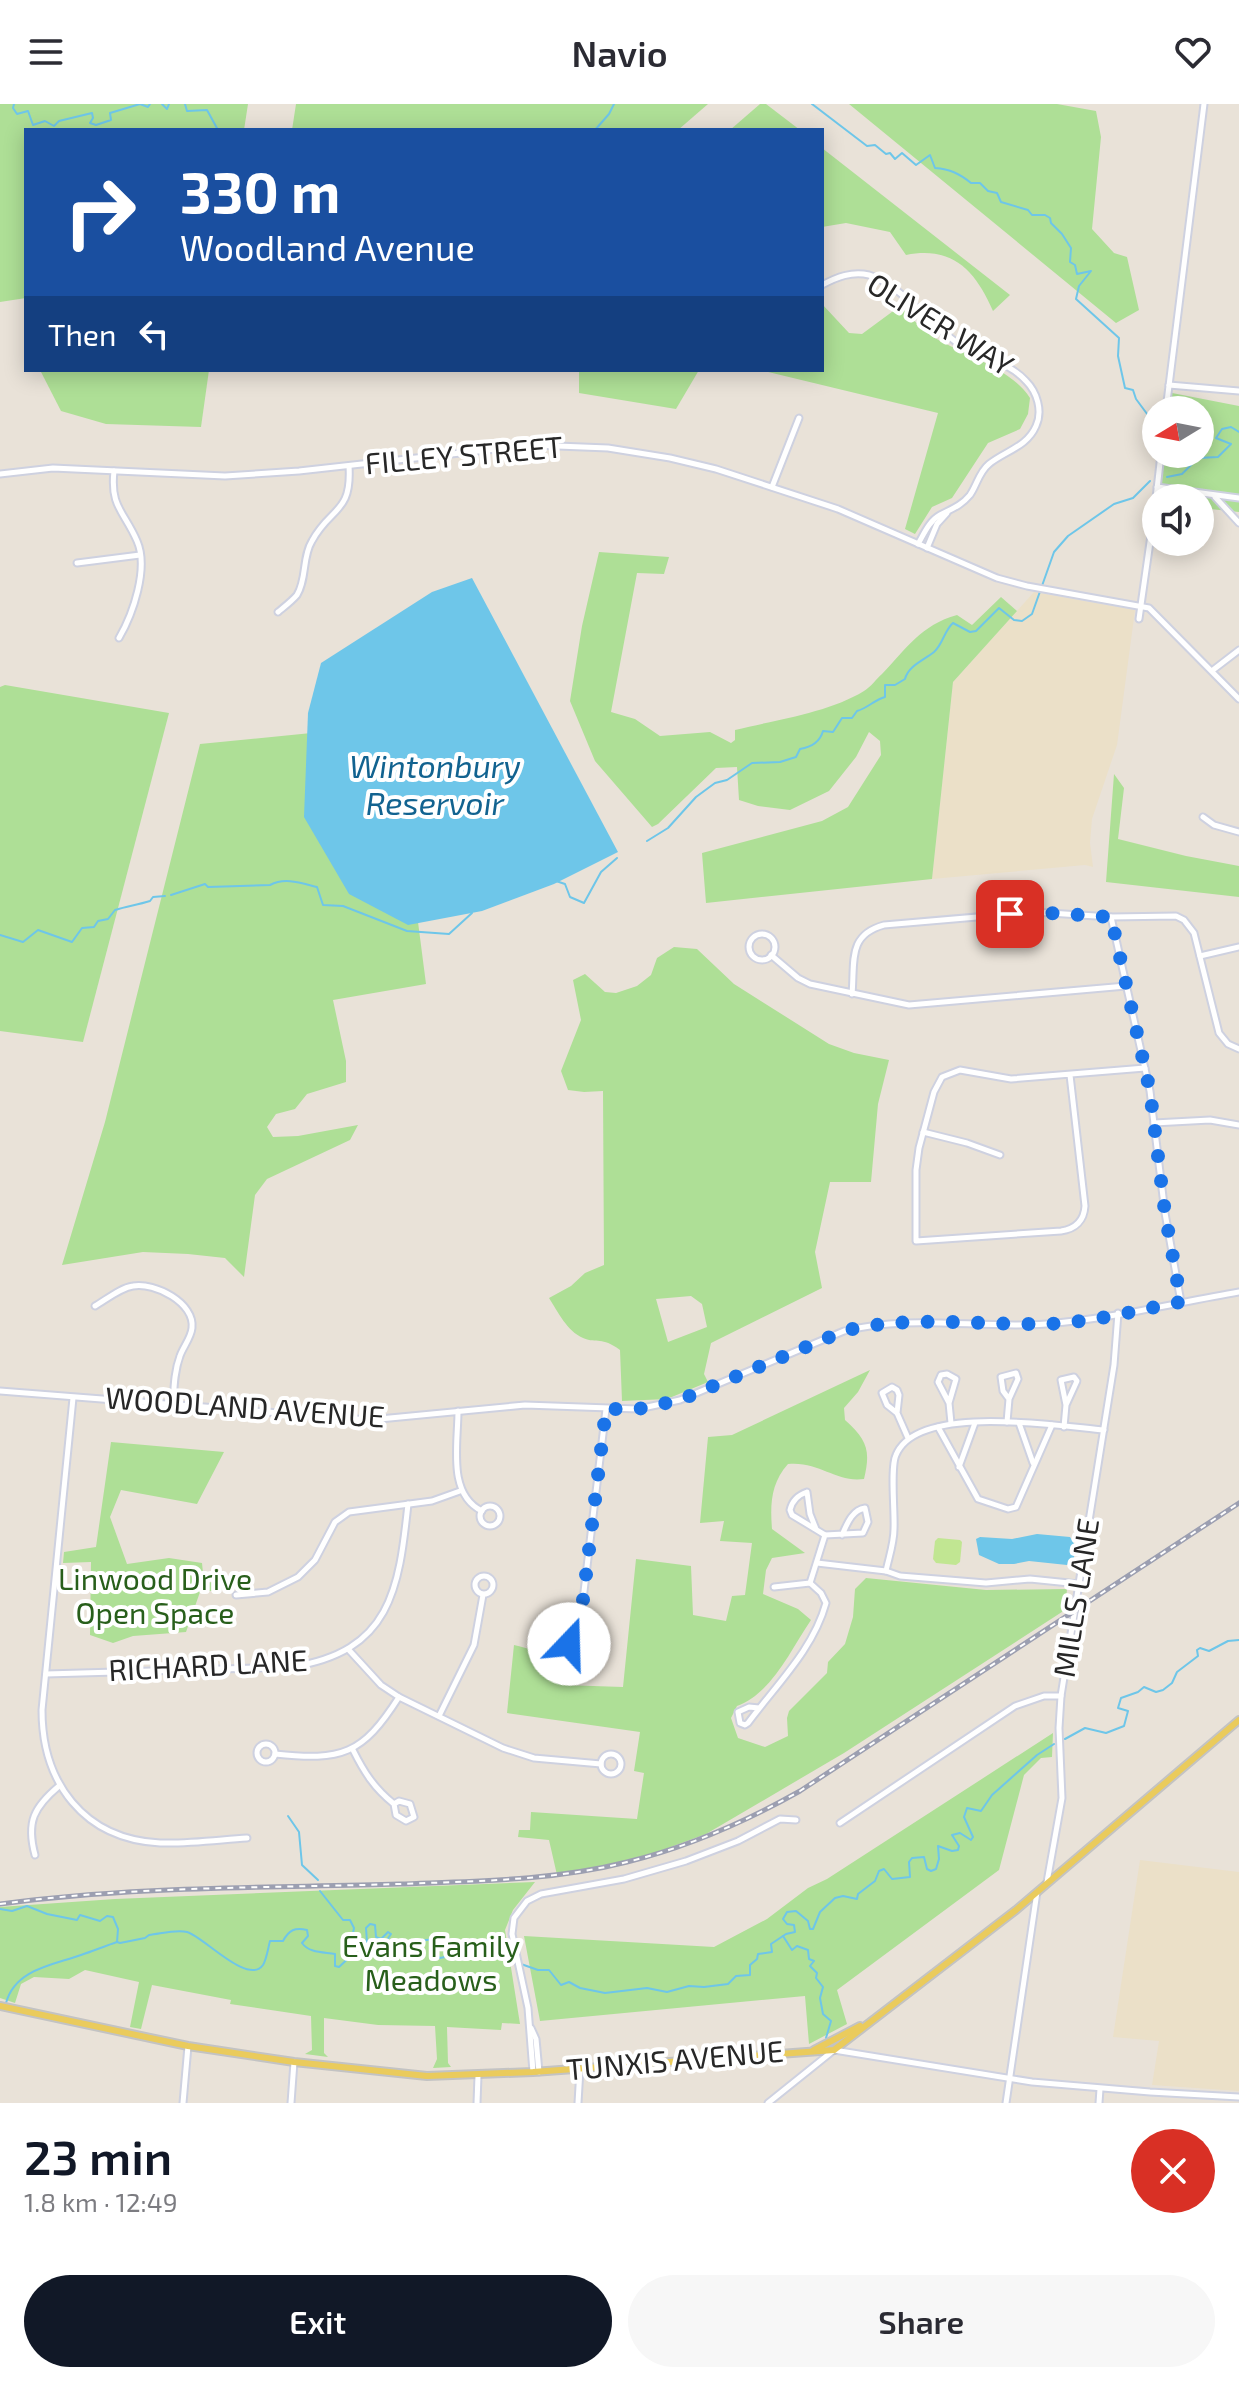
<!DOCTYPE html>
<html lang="en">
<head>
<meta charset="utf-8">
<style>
  :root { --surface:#fff; --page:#f7f7f7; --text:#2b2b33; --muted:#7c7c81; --accent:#111827 }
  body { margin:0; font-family:"Exo 2",sans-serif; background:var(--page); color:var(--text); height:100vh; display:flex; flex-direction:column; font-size:30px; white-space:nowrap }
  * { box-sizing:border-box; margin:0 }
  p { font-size:26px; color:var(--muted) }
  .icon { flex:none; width:44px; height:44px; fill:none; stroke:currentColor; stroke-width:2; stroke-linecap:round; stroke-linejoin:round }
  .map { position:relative; height:1999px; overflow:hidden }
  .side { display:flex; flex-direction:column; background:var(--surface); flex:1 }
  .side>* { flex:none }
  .banner { position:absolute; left:24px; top:24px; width:800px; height:244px; border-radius:0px; box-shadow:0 4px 20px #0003; background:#1a4fa0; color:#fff; overflow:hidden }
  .needle { width:52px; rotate:260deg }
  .buttons { position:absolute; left:1142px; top:292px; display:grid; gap:16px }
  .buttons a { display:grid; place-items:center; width:72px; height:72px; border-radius:50%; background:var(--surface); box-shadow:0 4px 20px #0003; font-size:40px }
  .pin { position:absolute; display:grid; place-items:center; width:68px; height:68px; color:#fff; margin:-34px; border-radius:16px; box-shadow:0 4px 12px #0006 }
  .me { position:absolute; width:88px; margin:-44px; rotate:21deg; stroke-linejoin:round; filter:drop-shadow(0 0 6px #0008) }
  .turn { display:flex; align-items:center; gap:28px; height:168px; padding:0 24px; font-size:36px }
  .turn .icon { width:104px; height:104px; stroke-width:2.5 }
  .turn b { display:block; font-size:56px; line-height:68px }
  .then { display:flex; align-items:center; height:76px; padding:0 24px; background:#0003; gap:16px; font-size:30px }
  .round { display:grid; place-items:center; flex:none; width:84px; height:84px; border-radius:42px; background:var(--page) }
  .headline { display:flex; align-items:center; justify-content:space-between; height:136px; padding:0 24px }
  h1 { font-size:48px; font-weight:600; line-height:60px; color:var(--accent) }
  .primary-button { display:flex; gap:16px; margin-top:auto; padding:16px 24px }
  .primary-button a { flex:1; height:92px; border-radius:48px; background:var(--accent); color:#fff; font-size:32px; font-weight:600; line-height:92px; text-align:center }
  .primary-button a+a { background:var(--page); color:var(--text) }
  header { display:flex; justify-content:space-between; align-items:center; height:104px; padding:0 24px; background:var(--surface); font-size:36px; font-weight:600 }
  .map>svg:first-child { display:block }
  .education { fill:#ebe0c8 }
  .green { fill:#aedf96; fill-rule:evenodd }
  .pitch { fill:#c1e692 }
  .water { fill:#6ec6e9 }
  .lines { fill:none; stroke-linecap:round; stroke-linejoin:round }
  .stream { stroke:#6ec6e9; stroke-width:2 }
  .minor-casing { stroke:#ced1e0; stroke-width:9 }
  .major-casing { stroke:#c3c3c3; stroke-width:10 }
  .minor { stroke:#fff; stroke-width:5 }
  .major { stroke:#eacb5c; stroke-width:6 }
  .rail-casing { stroke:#9c9fb1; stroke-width:5 }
  .rail { stroke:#fff; stroke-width:2; stroke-dasharray:6; stroke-linecap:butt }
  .route { stroke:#1a73e8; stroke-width:14; stroke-dasharray:0 25.2 }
  .labels { text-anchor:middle; stroke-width:8; stroke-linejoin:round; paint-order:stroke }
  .street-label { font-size:30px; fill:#272727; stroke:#fff }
  .park-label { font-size:30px; fill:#285f1b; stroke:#fff }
  .water-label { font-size:32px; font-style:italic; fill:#126390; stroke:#fff }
</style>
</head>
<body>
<header><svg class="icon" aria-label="menu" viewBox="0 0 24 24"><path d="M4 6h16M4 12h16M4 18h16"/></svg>Navio<svg class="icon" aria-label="heart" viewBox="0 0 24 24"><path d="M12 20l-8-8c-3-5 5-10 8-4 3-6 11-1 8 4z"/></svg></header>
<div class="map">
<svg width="1239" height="1999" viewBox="0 0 1239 1999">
  <rect width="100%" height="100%" fill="#e9e2d8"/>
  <g class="education">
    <polygon points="1034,488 1135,506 1117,641 1092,715 1090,739 1093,763 1085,761 932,775 953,578"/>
    <polygon points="1140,1756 1239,1768 1239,1987 1152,1981 1159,1937 1113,1933"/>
  </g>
  <g class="green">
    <polygon points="0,0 248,0 244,26 26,26 26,194 0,198"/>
    <polygon points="296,0 708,0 678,26 292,26"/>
    <polygon points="760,0 766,0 800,26 730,26"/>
    <polygon points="849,0 1057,0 1096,7 1101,33 1092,125 1114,149 1127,153 1139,206 1116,219"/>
    <path d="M822,44L1010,191L993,207C975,166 953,142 906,151L890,128L846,119L822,123Z"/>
    <path d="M822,200L849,229L862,230L900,202C910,212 921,225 933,233C962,250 1012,265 1030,294L1028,310L1020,325L988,339L952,394L932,403L915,430L905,425L938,309L760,266H822Z"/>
    <polygon points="40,266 209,266 201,323 106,320 61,307"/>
    <polygon points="579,266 699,266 676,305 579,289"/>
    <polygon points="1167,288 1239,302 1239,408 1200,404 1200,394 1152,395 1159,350 1200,350 1200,306 1165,306"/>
    <path d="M599,448L669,453L664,470L637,469L611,608L635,615L660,632L710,628L731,639L735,636V626C775,616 828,609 864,587C871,583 876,575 882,570C907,544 921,521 957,511L972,521L1001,493L1017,507L953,578L932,775L706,799L702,749L822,717L848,703L881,651L880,637L869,628L856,653L829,687L790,706L758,702L739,696L737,663L716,664L658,720L652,723L595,657L570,597L582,522Z"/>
    <polygon points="5,581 169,609 83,938 0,927 0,583"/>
    <polygon points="381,622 414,787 426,880 333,896 346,957 346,978 307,990 295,1005 276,1010 267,1023 273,1033 298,1032 358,1021 350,1036 267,1075 255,1091 244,1173 225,1154 188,1150 143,1148 62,1161 105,1018 200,640"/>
    <polygon points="1114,670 1124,684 1118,735 1186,752 1239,762 1239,793 1106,778"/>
    <path d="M674,843L697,845L734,880L829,940L854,949L889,956L878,1000L871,1078H830L815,1148L822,1184L711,1239L704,1270L708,1278L667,1295L622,1297L620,1246C601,1232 598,1240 583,1234C567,1227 558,1208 549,1194L571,1182L585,1169L604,1161L603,987L584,988L568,986L561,967L581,916L573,876L585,870L605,888L616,889L637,882L651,871L657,854ZM691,1192L702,1200L707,1223L668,1238L656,1195Z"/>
    <path d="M870,1266L858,1288L844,1304L845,1316C867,1336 871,1346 864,1375C836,1379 820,1357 788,1360C771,1379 770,1400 772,1425L805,1449L772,1454L766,1466L763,1490L798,1505L811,1516C790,1547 772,1589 737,1602L731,1614L738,1634L765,1643L788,1632L787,1614L789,1607L827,1569L828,1558L845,1540L853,1513L855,1485L866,1474L986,1486L1067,1485L1065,1506L844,1649L706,1730L630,1758L557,1771L549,1736L518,1733L519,1726H530L531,1708L637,1715L644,1669L634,1667L640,1628L507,1609L514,1541C543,1547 548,1557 563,1581L623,1583L636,1455L691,1462L693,1511L726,1517L732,1492L745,1491L752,1439L720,1437L724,1417L700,1419L708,1333L732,1331Z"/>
    <polygon points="111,1338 224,1348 197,1400 121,1386 110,1413 127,1460 169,1454 202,1459 204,1479 223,1477 221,1486 200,1488 186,1528 133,1532 113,1539 90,1531 91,1458 63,1459 64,1448 96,1443"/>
    <polygon points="1053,1629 1052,1653 1041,1654 1024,1671 999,1766 837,1886 847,1920 809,1940 805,1892 540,1917 524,1832 714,1843 767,1815 808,1784 827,1775"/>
    <polygon points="535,1778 513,1806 505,1826 520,1920 502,1919 501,1926 447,1923 448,1959 451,1963 433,1964 437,1955 435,1922 378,1921 324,1914 324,1949 328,1953 305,1950 312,1946 311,1912 230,1900 231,1896 152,1881 141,1925 130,1923 139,1878 85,1866 69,1875 34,1873 21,1880 15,1899 0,1894 0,1803 115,1795"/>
  </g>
  <polygon class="pitch" points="938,1434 960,1436 962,1438 960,1458 956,1461 936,1459 933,1455 935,1437"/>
  <g class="water">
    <polygon points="472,474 618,748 554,780 482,807 408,821 349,790 304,713 308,609 321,559 432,488"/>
    <polygon points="1037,1430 1070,1433 1076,1443 1073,1458 1067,1461 1029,1457 1014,1460 999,1460 979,1451 976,1435 980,1433 1012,1435"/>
  </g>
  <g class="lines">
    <g class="stream">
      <polyline points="14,0 13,4 17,10 28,7 33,21 45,17 54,22 59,17 92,9 93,14 90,19 96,21 111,16 110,9 140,0 148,3 150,0"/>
      <polyline points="162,0 167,5 169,0"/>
      <polyline points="185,0 187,7 207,6 218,26"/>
      <path d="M812,0L867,42L875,41L886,50L890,49L895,55L902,49L916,61L930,51L935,64C950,65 960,70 971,79H980L988,87L997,89L1001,98L1028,106L1032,111H1045L1050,114L1051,119L1062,130L1071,144L1070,158L1075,161L1077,170L1091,167L1079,182L1076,195L1119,234L1118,252L1125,284L1133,286L1136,295L1156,322"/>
      <polyline points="595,26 609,10 614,0"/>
      <polyline points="1167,373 1182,370 1198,354 1218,353 1231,340 1216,334 1222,325 1231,323 1239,328"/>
      <path d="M647,737L668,724L696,693L715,679L727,676L752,659L780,658L796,653L800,645C812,643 820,638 823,627L833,628L842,614H852L857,607C868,604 874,596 885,593V581H895L905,575C908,562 924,556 934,548C943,540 944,527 953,519L970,528L976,527L999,504L1014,516L1022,517L1032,510L1054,448L1068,432L1114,400L1133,394L1150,377"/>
      <polyline points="556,777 565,780 570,793 584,799 601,768 617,754"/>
      <path d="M171,791L205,780L208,783L270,781C285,773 301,779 317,783L323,801L343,802L407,827L449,830L472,809"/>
      <path d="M0,831L23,838L38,826L72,838L82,824L94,823L98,817L108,815L115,806C128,802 137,801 150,797L153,793L165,792"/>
      <polyline points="1065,1635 1085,1624 1106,1629 1124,1622 1128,1607 1118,1604 1121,1594 1138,1588 1144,1583 1156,1588 1163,1586 1172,1579 1177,1568 1198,1552 1197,1546 1200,1544 1209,1547 1228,1537 1239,1536"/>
      <polyline points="288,1712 299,1728 302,1761 318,1776"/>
      <polyline points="320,1787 343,1816 350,1816 354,1824 353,1829"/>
      <path d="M0,1805L12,1807L27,1802L47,1810L77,1816L80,1811L100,1817L107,1812L113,1813L118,1825L117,1838L120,1839L145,1834L149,1831C160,1830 176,1825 187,1828C203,1832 248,1882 263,1861C267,1854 268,1844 270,1837H283C289,1826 295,1823 307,1826L308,1832L302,1839C309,1849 323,1848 335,1850V1862L339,1863L354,1849L346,1835L349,1830L353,1831L363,1840L367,1838L366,1824L370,1820L375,1821L376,1833L381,1835L388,1828L391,1830L384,1840L387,1844L399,1843L402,1854H406L416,1840L426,1836L438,1835L433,1848L440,1854L445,1853L448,1844L454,1841L480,1851L500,1845L515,1858"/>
      <polyline points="783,1832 792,1846 797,1842 808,1846 809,1855 814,1857 810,1862 817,1869 816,1874 823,1883 820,1894 823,1910 831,1917 826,1934"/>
      <polyline points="521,1860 538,1866 549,1866 561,1881 569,1878 580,1884 605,1889 647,1884 667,1888 689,1882 704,1883 728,1880 736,1872 750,1871 750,1861 757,1855 758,1850 772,1848 771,1840 786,1830 795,1828 794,1821 787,1820 783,1815 787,1808 796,1807 808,1817 810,1825 813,1825 820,1808 835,1794 843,1792 857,1795 858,1790 875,1777 879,1767 884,1765 892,1775 910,1773 909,1758 912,1754 924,1753 927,1765 931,1767 936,1765 939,1755 938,1742 952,1747 958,1746 959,1742 952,1731 960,1729 971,1736 973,1733 964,1713 967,1704 981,1707 992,1691 1037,1651 1054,1640"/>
      <path d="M6,1899C15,1865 53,1861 81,1851C93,1847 105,1842 117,1838"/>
    </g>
    <g class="minor-casing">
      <g id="minor">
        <path d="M822,181C837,173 852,167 869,171C902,181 932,224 962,242C982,254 1009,258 1026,277C1037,288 1043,307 1036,322C1027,343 1005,347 989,360C979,368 977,381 970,391C961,402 951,405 940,411C929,417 924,430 918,440"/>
        <polyline points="1169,281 1239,287"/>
        <polyline points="1166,306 1204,0"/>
        <path d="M114,367C110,403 124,407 137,437C149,464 133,510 119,534"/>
        <polyline points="0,370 53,364 225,372 299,367 532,341 608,344 670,354 716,365 838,405 997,474 1027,482 1149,504 1239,595"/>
        <polyline points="772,383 799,314"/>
        <polyline points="1157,383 1239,394"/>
        <polyline points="1215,393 1239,419"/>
        <polyline points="1156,394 1161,350"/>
        <polyline points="927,444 937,420 947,409"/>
        <polyline points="77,459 140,451"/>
        <path d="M278,508C284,503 292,497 297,491C307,475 302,453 312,437C330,403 352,410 349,362"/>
        <polyline points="1139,515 1156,396"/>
        <polyline points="1213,566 1239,546"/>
        <polyline points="1203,713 1214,721 1239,728"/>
        <polyline points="1111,813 1150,987 1165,1109 1181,1198"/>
        <circle cx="762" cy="843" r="13"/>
        <polyline points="771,851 798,874 810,880 909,901 1126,882"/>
        <polyline points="1200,852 1239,843"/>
        <path d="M852,890C855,858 847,831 884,821L1034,808L1111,813L1176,812L1184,816L1194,829L1219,929L1228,940L1239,945"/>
        <path d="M1070,971L1085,1102C1084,1117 1075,1125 1061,1127L916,1137V1066L919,1044L934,988L942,973L960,966L1011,975L1145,964"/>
        <polyline points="1154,1019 1210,1016 1239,1021"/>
        <polyline points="923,1028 967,1039 1000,1051"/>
        <path d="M95,1202C107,1195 120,1184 133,1182C155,1178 195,1199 192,1224C191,1234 183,1243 180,1252C174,1268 174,1285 173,1301"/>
        <path d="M0,1287L369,1316L525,1301L638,1305L680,1296L844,1227C911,1210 978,1225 1046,1220C1110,1215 1175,1199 1239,1188"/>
        <path d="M73,1294L42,1606C42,1678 83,1735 160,1739C188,1740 218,1736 247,1734"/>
        <polyline points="949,1299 938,1278 941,1271 947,1270 956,1275 949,1299 951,1319"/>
        <path d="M458,1307C458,1340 447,1390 482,1407"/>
        <polyline points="897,1309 887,1301 882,1289 892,1283 897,1286 899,1291 897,1309 908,1334"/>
        <polyline points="1007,1318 1009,1295 1018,1275 1016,1269 1001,1273 1003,1287 1009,1295"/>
        <polyline points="1019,1319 1033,1359"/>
        <polyline points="938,1323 978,1395 1008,1405 1016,1403 1052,1321"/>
        <polyline points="1064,1323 1066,1301 1061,1276 1074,1273 1077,1277 1066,1301"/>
        <polyline points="959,1363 975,1319"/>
        <circle cx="490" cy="1412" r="10"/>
        <path d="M816,1425L810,1410L807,1388C798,1391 792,1397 790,1406L792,1411L825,1431"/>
        <polyline points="817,1459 886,1467 900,1472 986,1479 1030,1475 1079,1480"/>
        <path d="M886,1467C889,1453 894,1439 894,1425C895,1408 890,1364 896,1351C917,1299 1057,1322 1104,1326"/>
        <circle cx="484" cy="1481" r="9"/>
        <path d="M810,1479L825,1431L863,1429L868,1418L865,1404C852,1406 847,1420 842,1431"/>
        <polyline points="236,1491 268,1488 298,1473 315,1456 335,1418 349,1408 432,1397 460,1387"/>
        <polyline points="579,1529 606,1305"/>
        <circle cx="578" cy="1538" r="9"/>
        <polyline points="348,1545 381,1581 399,1593 503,1644 534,1654 601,1660"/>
        <path d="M46,1570L291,1563C391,1548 399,1485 408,1400"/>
        <path d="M759,1604L749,1603L738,1608L740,1619L745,1621L748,1619C776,1581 813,1546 826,1499L821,1489L810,1479L774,1483"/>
        <polyline points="439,1612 474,1541 483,1491"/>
        <circle cx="266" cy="1649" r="9"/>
        <path d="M353,1646C364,1668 374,1684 394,1700L396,1711L406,1717L414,1713L410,1700L399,1697L394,1700"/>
        <path d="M275,1650C342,1657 362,1651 399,1593"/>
        <circle cx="611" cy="1660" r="10"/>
        <polyline points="840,1719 1015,1602 1044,1592 1061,1592"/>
        <path d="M35,1751C26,1718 34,1703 59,1682"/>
        <polyline points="1047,1778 1062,1694 1059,1624 1061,1592 1114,1261 1118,1209"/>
        <polyline points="531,1924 536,1935 539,1968"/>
        <polyline points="533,1968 528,1904 512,1830 514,1814 527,1797 541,1790 624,1775 686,1757 738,1737 780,1715 796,1716"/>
        <polyline points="183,1999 188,1942"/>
        <polyline points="291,1999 294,1958"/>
        <polyline points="477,1999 478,1972"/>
        <polyline points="578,1999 580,1965"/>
        <polyline points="768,1999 834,1946 1032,1978 1150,1988 1239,1993"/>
        <polyline points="1006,1999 1037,1788"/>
        <polyline points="1099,1999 1100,1985"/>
      </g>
    </g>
    <g class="major-casing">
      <g id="major">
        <polyline points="0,1902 188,1942 294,1958 427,1972 533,1968 834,1946 1016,1806 1239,1616"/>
        <polyline points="814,1946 860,1922"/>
      </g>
    </g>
    <use href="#minor" class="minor"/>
    <use href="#major" class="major"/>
    <g class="rail-casing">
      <path id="rail" d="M0,1800C131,1782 266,1784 399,1780C475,1777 552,1777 627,1758C688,1743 745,1718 800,1687L1239,1399"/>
    </g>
    <use href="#rail" class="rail"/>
  </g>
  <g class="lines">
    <path class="route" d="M569,1540L571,1532L579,1529L606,1305H638L680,1296L844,1227C908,1211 976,1221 1041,1220C1085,1220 1138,1206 1181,1198L1165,1109L1150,987L1111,813L1034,808L1010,810"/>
  </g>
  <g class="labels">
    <g class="street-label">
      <text transform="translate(940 221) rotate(32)" y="10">OLIVER WAY</text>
      <text transform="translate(464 352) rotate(-5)" y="10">FILLEY STREET</text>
      <text transform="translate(245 1304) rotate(4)" y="10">WOODLAND AVENUE</text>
      <text transform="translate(1077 1494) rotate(-81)" y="10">MILLS LANE</text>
      <text transform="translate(208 1562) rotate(-3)" y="10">RICHARD LANE</text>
      <text transform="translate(675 1957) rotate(-5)" y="10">TUNXIS AVENUE</text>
    </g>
    <g class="park-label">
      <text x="155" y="1486">Linwood Drive<tspan x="155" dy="34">Open Space</tspan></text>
      <text x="431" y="1853">Evans Family<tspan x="431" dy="34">Meadows</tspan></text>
    </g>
    <g class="water-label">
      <text x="435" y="674">Wintonbury<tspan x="435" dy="37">Reservoir</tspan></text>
    </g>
  </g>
</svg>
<div class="buttons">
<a><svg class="needle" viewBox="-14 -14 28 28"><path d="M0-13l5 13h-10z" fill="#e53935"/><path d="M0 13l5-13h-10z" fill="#7c7c81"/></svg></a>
<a><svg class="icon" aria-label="sound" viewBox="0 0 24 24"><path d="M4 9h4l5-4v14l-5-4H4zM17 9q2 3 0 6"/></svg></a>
</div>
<div class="pin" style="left:1010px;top:810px;background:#d93025"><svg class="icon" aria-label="arrive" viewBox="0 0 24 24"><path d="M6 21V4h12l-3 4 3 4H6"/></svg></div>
<svg class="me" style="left:569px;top:1540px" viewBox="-20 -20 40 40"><circle r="19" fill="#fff"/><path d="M0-13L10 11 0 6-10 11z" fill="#1a73e8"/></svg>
<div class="banner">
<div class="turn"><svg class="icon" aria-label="right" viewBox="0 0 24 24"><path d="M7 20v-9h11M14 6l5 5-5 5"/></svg><div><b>330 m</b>Woodland Avenue</div></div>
<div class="then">Then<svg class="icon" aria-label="left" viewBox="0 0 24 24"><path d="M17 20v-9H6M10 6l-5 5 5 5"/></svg></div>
</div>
</div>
<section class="side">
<div class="headline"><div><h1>23 min</h1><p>1.8 km · 12:49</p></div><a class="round" style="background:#d93025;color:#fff"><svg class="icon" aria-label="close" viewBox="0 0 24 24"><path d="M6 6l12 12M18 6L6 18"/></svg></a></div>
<div class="primary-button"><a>Exit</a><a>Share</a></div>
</section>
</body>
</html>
